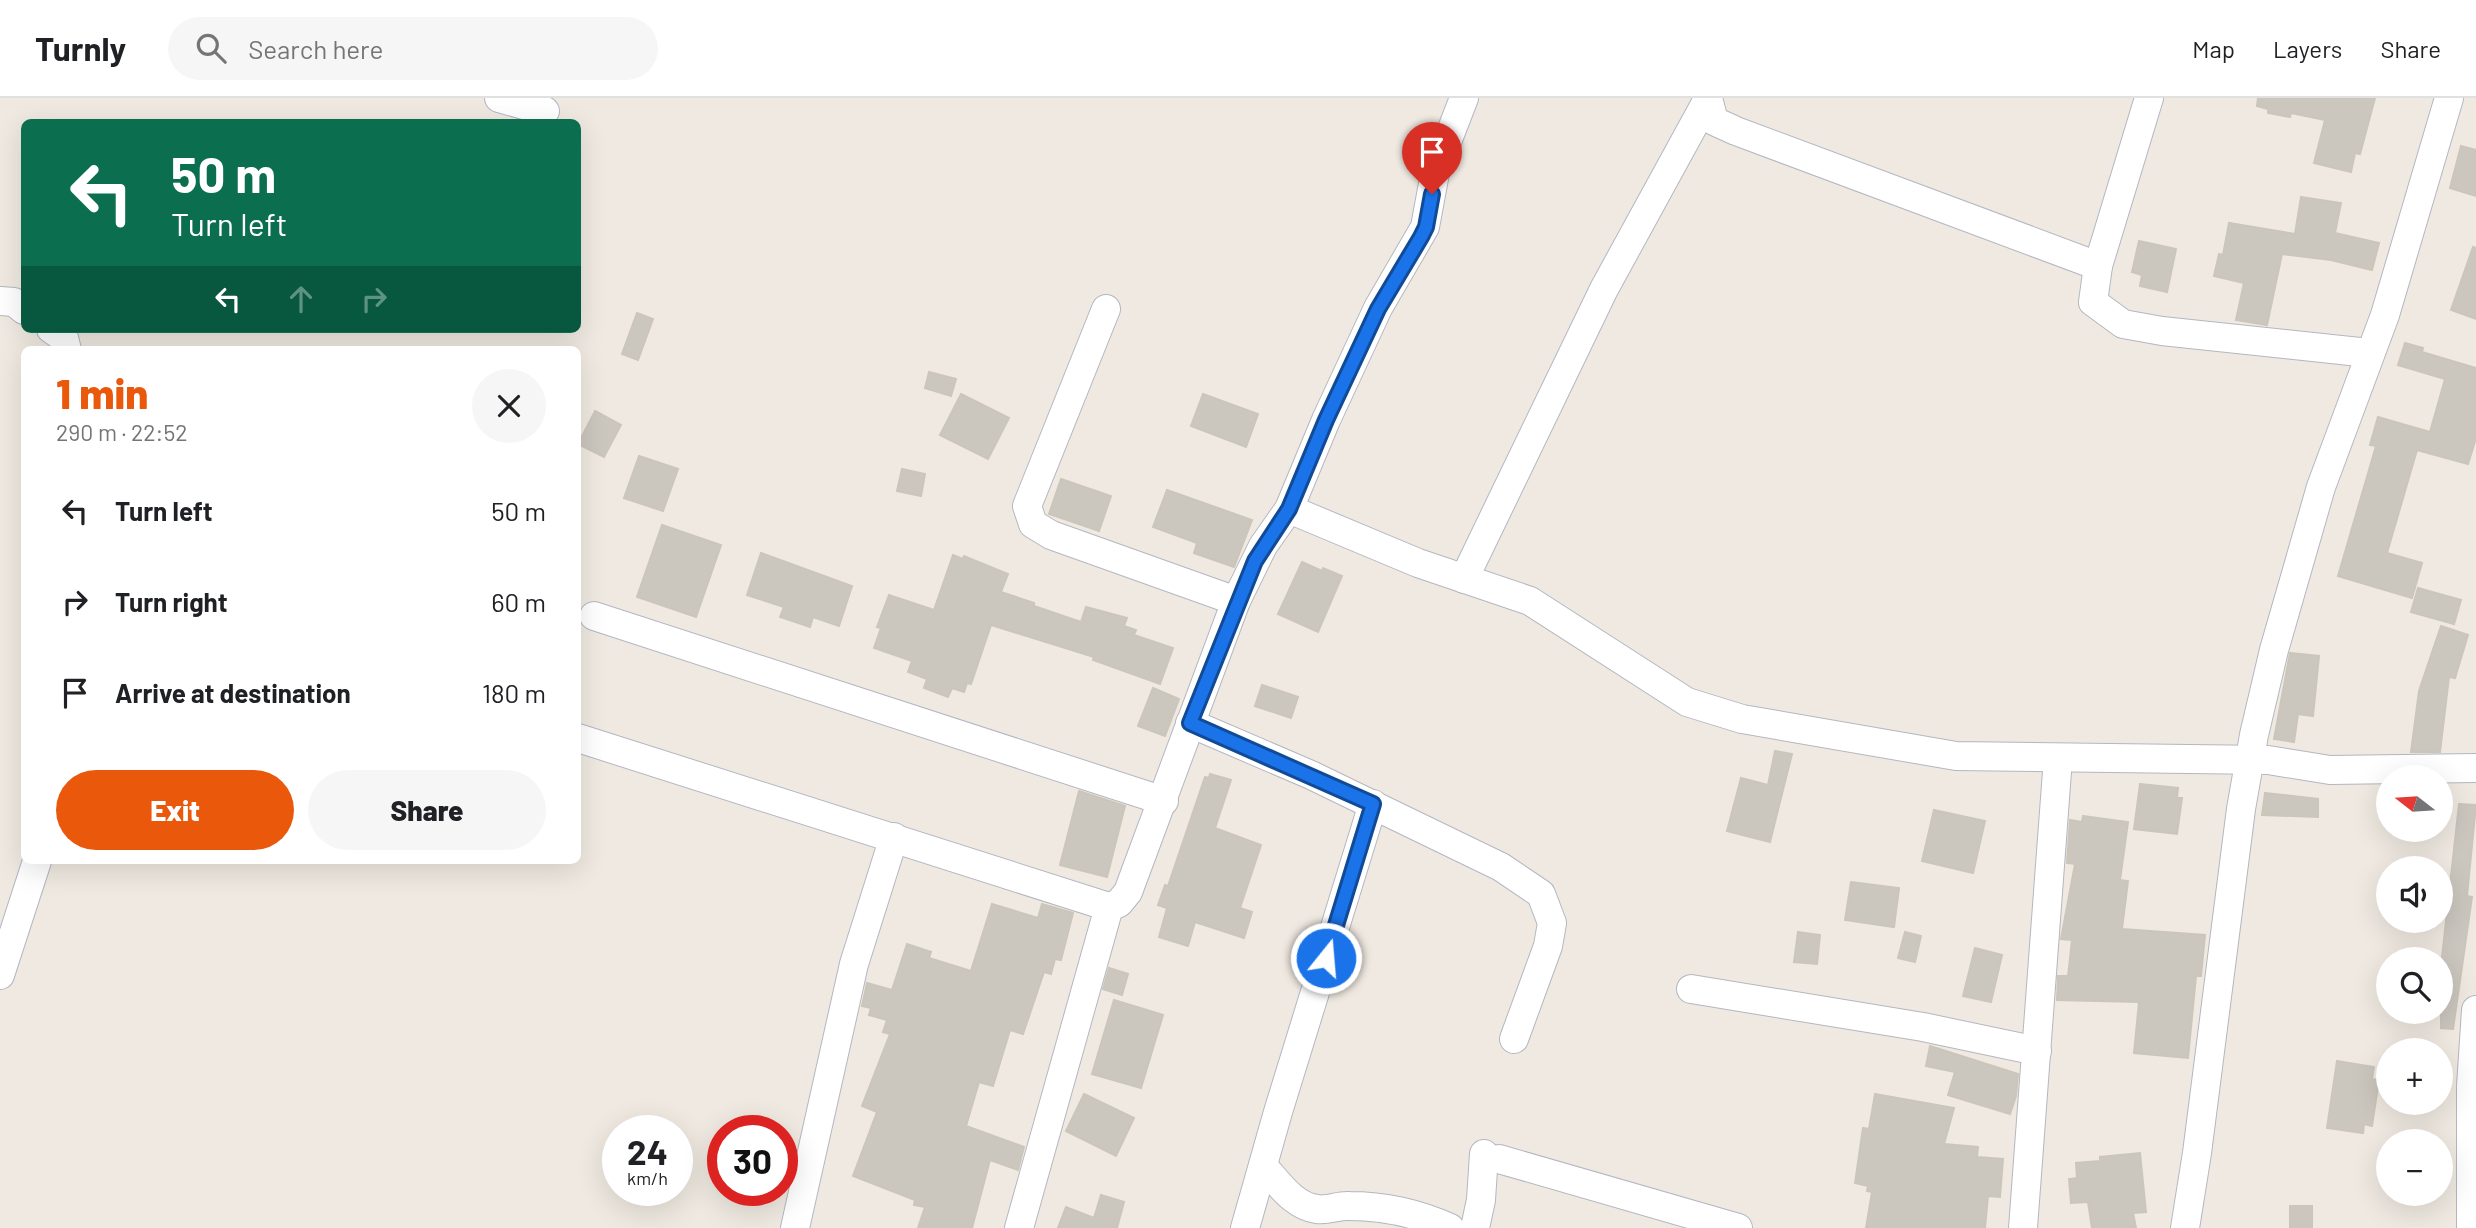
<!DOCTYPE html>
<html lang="en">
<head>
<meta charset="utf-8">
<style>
  :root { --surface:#fff; --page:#f6f6f6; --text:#202124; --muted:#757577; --line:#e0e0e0; --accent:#ea580c }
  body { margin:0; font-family:Barlow,sans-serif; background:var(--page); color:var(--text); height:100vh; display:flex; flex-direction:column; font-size:26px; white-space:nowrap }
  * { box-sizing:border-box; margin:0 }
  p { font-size:23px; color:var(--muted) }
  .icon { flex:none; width:38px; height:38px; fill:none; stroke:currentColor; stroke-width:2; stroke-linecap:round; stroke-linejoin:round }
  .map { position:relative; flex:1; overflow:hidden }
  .details { position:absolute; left:21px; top:248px; width:560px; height:518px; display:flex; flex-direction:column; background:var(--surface); border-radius:10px; box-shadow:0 7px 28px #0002 }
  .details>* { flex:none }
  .top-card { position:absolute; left:21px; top:21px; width:560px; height:214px; border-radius:10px; box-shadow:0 7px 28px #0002; background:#0b6e4f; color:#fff; overflow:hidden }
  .needle { width:46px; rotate:287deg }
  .fabs { position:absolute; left:2376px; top:667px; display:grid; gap:14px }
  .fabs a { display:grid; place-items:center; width:77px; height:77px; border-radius:50%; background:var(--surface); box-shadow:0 7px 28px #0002; font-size:35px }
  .speed { position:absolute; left:602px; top:1017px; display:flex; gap:14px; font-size:35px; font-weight:700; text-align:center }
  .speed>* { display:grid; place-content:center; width:91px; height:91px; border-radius:50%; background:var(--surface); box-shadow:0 7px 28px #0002; line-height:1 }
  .speed small { font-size:18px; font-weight:400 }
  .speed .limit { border:10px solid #d22; background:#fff; color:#111 }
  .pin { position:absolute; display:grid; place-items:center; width:60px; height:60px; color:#fff; margin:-72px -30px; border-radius:50% 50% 50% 0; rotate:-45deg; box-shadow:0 0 7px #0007 }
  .pin .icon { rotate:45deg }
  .me { position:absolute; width:77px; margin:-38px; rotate:17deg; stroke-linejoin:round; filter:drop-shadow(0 0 5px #0008) }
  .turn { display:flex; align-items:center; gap:24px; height:147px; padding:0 35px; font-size:32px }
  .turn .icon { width:91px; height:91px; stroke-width:2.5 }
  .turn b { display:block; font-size:49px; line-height:60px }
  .lanes { display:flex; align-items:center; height:66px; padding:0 35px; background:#0003; justify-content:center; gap:35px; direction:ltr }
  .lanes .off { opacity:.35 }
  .round { display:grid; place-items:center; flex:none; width:74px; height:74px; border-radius:37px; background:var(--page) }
  .overview { display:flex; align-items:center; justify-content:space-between; height:119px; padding:0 35px }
  h1 { font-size:42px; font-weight:800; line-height:52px; color:var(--accent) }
  .primary-button { display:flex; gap:14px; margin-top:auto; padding:14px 35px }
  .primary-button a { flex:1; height:80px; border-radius:42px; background:var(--accent); color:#fff; font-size:28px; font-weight:800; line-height:80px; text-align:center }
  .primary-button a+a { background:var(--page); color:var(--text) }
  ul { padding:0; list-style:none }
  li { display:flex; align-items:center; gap:21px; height:91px; padding:0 35px }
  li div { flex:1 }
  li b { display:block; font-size:26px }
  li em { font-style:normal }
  header { display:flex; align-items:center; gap:42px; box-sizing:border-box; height:98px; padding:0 35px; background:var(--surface); border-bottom:2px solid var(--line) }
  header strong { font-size:33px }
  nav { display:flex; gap:38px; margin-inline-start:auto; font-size:24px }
  .search { width:490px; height:63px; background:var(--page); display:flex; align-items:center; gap:18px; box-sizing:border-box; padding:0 24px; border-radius:38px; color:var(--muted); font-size:26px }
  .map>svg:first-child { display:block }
  .building { fill:#cbc7bf; stroke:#cbc5ba; stroke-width:2 }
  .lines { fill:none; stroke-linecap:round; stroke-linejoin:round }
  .minor-casing { stroke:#b4b7c1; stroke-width:30 }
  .minor { stroke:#fff; stroke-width:28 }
  .route-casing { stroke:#114b97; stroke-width:18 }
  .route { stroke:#1a73e8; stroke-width:12 }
</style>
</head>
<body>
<header>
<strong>Turnly</strong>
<div class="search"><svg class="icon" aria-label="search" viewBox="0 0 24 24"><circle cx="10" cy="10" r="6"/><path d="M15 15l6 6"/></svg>Search here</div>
<nav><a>Map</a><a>Layers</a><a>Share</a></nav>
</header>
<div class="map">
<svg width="2476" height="1130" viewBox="0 0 2476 1130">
  <rect width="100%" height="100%" fill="#efe9e1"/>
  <g class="building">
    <polygon points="2258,0 2375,0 2360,56 2355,55 2351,74 2314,65 2325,22 2291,15 2290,19 2268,15 2268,11 2257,8"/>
    <polygon points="2461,48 2476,52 2476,98 2450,90"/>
    <polygon points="2301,99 2341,105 2335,135 2379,145 2372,172 2331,162 2282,156 2267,227 2236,222 2244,185 2214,178 2219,156 2223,157 2229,125 2295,136"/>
    <polygon points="2139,143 2176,151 2167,194 2140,188 2142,177 2132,174"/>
    <polygon points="2473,149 2476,150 2476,221 2451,212"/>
    <polygon points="637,215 653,221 638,262 622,256"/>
    <polygon points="2405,245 2423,250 2422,254 2476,270 2476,340 2468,366 2417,352 2387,455 2422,465 2412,500 2338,478 2376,348 2370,347 2378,319 2430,334 2445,281 2398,267"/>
    <polygon points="929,274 956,281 951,298 925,290"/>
    <polygon points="961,296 1009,320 988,361 940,337"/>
    <polygon points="1203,296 1258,316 1246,349 1191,328"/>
    <polygon points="595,313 621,327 604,359 578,346"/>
    <polygon points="639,358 678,371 663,413 624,400"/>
    <polygon points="902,371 925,376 921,398 897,393"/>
    <polygon points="1061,381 1111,398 1099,433 1049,416"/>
    <polygon points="1167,392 1252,422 1234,469 1194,455 1197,445 1153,429"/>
    <polygon points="662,427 721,447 696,519 637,499"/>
    <polygon points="761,455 852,488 839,528 813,519 810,529 780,519 784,509 747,497"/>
    <polygon points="953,457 963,461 964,458 1008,476 1001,494 1034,505 1034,508 1081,524 1086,509 1127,520 1124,528 1136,532 1134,537 1173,550 1160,586 1093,562 1094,559 991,527 971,586 967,585 964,594 952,590 948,599 924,590 927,581 908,574 912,563 874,550 881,530 877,529 889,497 934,512"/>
    <polygon points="1302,464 1322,473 1323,470 1342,478 1318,534 1278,516"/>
    <polygon points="2418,490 2461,502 2454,526 2411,514"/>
    <polygon points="2441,528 2468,537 2455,580 2449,579 2440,654 2411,654 2419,593"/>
    <polygon points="2290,555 2319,558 2313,618 2298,616 2294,644 2274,641"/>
    <polygon points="1262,587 1298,599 1291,620 1255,608"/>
    <polygon points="1153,590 1179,601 1165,638 1138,628"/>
    <polygon points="1775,653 1792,656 1770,744 1727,733 1741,680 1768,687"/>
    <polygon points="1210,676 1231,682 1215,730 1261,747 1240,810 1252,814 1244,840 1195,824 1188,848 1159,839 1167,810 1158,807 1165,787 1168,788 1205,679 1209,680"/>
    <polygon points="2140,686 2178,690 2177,700 2182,700 2177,736 2134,731"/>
    <polygon points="1079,693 1125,708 1107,779 1060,767"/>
    <polygon points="2265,695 2318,701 2318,719 2262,717"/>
    <polygon points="2459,706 2476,707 2467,798 2472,799 2453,931 2441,930 2441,868"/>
    <polygon points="1934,712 1985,723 1973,775 1922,763"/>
    <polygon points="2083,718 2128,724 2120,782 2128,783 2122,831 2205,837 2201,878 2196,878 2188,960 2134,955 2139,904 2057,902 2058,878 2068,878 2072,842 2061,841 2075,766 2067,765 2070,722 2082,724"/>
    <polygon points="1851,784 1899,790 1894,829 1845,822"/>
    <polygon points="992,806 1038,820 1042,806 1073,815 1061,862 1055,861 1051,876 1044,874 1023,936 1010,932 993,988 979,984 966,1028 1024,1049 1018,1072 990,1062 972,1130 918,1130 925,1109 914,1107 915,1102 853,1078 877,1014 862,1008 890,936 883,934 887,922 869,917 871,910 862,908 867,885 892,892 907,846 931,854 929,860 971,873"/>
    <polygon points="1798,834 1820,837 1817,866 1794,864"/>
    <polygon points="1905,834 1921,838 1915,864 1898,860"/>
    <polygon points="1975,850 2002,857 1991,904 1963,898"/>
    <polygon points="1109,870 1128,876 1122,897 1103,891"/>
    <polygon points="1114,902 1163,917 1141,990 1092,976"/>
    <polygon points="1930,948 2018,976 2016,998 2010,1016 1948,997 1955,974 1926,968"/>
    <polygon points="2337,963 2374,969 2372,981 2379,982 2372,1028 2364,1026 2363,1035 2327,1030"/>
    <polygon points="1084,996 1134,1020 1116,1058 1066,1033"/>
    <polygon points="1875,996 1954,1010 1944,1046 1978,1049 1977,1059 2003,1061 2000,1099 1988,1098 1985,1130 1866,1130 1872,1094 1867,1093 1868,1088 1855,1085 1863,1030 1869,1031"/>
    <polygon points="2140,1055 2146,1114 2133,1115 2136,1130 2092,1130 2088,1104 2071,1105 2069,1081 2077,1080 2076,1065 2100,1063 2100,1059"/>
    <polygon points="1101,1097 1124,1104 1117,1130 1058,1130 1066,1109 1094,1120"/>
    <rect x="2290" y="1108" width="22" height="22"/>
  </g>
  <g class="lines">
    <g class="minor-casing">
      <g id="minor">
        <polyline points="499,0 545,13"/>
        <polyline points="1708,0 1714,23 1736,33 2098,168"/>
        <polyline points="2149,0 2098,168 2093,204 2123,226 2162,233 2369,255"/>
        <polyline points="0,203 14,204 24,212"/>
        <polyline points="1106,211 1027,408 1033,426 1051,437 1236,503"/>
        <polyline points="51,231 64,240 67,252"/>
        <polyline points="1289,411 1418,465 1530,503 1687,604 1742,621 1956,658 2268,662 2330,672 2476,670"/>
        <polyline points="1464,481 1604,191 1708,1"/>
        <polyline points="594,518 1164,703"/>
        <polyline points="1190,625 1311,677 1501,769 1541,796 1552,825 1548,848 1514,941"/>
        <polyline points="578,640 1109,809 1119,805 1128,794 1236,503 1263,448 1289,411 1326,322 1378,210 1425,129 1435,75 1464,0"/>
        <polyline points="0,877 37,763"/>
        <polyline points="1691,891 1923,929 2037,953"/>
        <polyline points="1499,1061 1738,1130"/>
        <path d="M1263,1068C1278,1084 1293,1108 1317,1111C1327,1113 1339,1107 1349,1108C1385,1108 1417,1115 1450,1130"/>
        <polyline points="795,1130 854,866 894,739"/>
        <polyline points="1019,1130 1109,809"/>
        <polyline points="1245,1130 1278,1014 1373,706"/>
        <polyline points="1475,1130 1481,1102 1484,1056"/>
        <polyline points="2023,1130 2058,660"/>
        <polyline points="2185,1130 2197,1055 2241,711 2254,637 2274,552 2321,389 2385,217 2449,0"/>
        <polyline points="2471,1130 2471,988 2476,912"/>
      </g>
    </g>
    <use href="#minor" class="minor"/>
  </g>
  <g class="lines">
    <g class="route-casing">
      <polyline id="route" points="1326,860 1373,706 1190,625 1255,463 1289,411 1326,322 1378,211 1421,139 1426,129 1432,96"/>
    </g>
    <use href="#route" class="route"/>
  </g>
</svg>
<div class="fabs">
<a><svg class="needle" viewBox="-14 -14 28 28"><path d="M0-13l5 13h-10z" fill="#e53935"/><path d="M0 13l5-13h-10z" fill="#757577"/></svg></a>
<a><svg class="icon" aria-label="sound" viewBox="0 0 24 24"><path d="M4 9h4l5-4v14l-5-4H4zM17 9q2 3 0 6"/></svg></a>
<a><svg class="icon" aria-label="search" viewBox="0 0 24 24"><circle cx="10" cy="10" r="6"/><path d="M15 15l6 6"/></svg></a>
<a>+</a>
<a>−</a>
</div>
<div class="speed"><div>24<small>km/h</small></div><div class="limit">30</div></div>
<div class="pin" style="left:1432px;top:96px;background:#d93025"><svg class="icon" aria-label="arrive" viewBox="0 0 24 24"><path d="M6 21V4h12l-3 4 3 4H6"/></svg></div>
<svg class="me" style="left:1326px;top:860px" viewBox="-20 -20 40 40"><circle r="17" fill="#1a73e8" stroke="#fff" stroke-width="3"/><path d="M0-11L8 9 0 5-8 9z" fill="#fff"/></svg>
<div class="top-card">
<div class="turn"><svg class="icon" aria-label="left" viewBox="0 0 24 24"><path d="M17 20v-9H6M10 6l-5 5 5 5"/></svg><div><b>50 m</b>Turn left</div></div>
<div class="lanes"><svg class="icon" aria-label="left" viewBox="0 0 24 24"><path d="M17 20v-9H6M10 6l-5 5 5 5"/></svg><svg class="icon off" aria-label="ahead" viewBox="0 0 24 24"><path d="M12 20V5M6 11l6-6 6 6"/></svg><svg class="icon off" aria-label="right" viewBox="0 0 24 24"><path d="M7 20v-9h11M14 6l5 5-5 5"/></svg></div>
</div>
<section class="details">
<div class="overview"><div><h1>1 min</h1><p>290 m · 22:52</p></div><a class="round"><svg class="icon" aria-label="close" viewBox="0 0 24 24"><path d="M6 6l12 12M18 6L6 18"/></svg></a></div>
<ul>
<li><svg class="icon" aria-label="left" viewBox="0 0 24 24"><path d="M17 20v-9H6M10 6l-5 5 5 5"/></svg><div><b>Turn left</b></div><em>50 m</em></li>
<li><svg class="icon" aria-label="right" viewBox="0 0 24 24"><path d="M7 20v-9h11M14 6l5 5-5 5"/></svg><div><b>Turn right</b></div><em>60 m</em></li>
<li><svg class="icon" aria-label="arrive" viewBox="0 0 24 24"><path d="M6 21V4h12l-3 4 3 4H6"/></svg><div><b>Arrive at destination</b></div><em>180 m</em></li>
</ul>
<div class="primary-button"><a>Exit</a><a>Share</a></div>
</section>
</div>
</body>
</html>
